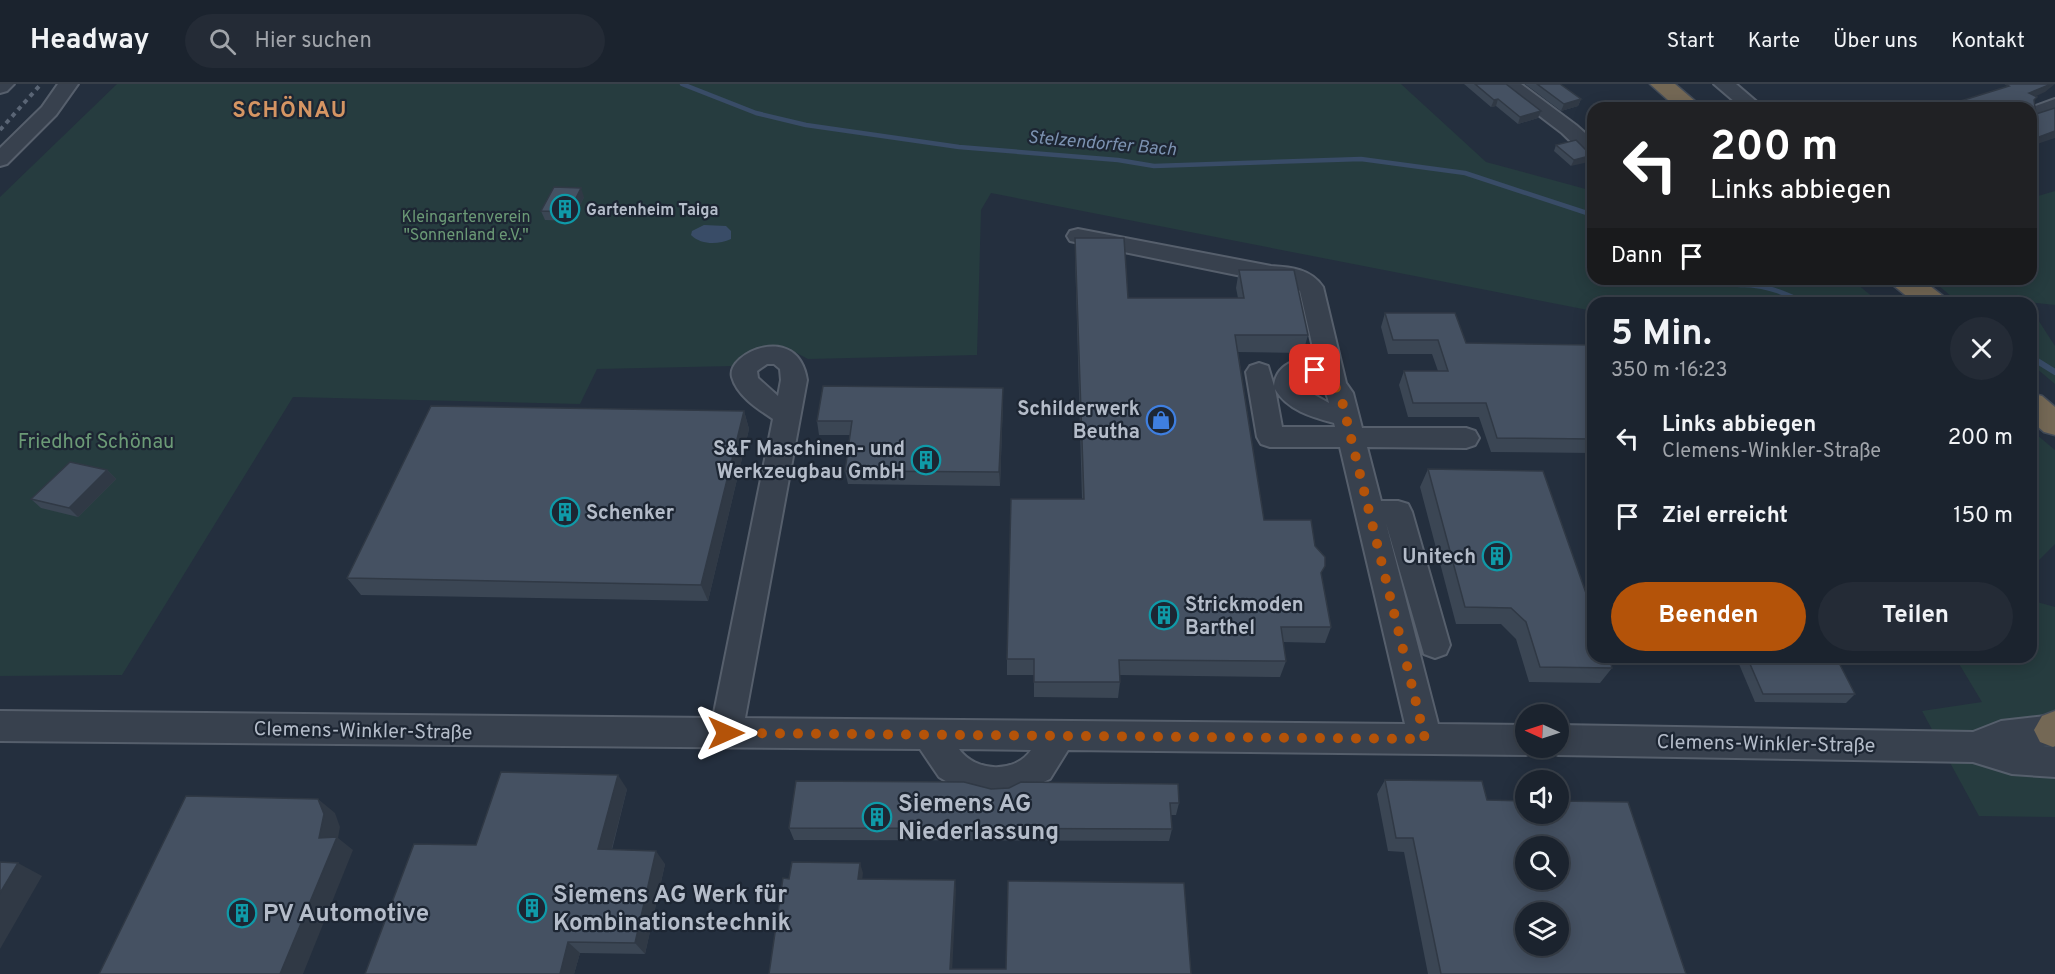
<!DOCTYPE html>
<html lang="de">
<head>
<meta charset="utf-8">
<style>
  :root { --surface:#1b232e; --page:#242b36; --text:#f1f3f6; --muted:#a0a4aa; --line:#39404a; --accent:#b45309 }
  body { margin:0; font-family:Overpass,sans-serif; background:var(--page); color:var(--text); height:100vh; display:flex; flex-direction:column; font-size:22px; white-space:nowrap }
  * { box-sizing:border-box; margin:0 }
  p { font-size:20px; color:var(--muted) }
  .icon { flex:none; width:33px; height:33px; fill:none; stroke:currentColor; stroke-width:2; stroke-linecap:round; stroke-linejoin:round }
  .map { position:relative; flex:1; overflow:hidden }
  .details { position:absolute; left:1587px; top:213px; width:450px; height:366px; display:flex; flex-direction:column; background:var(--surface); border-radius:18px; box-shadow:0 3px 15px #0003,0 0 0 2px var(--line) }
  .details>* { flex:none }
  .top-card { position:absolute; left:1587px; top:18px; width:450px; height:183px; border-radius:18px; box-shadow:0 3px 15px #0003,0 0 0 2px var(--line); background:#202124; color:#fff; overflow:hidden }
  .needle { width:39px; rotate:273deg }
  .controls { position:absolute; left:1515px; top:620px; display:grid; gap:12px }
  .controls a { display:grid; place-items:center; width:54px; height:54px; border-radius:50%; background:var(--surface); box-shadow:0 3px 15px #0003,0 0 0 2px var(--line); font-size:30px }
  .pin { position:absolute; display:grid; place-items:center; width:51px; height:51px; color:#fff; margin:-26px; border-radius:12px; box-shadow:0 3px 9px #0006 }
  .me { position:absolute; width:66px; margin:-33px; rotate:90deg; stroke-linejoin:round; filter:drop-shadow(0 0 4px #0008) }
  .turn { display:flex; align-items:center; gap:21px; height:126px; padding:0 24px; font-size:27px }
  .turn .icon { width:78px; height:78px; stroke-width:2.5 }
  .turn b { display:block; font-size:42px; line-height:51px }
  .then { display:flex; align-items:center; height:57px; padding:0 24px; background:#0003; gap:12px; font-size:22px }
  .round { display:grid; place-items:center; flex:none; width:63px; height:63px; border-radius:32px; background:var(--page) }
  .summary { display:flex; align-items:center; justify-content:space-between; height:102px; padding:0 24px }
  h1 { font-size:36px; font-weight:700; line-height:45px }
  .cta { display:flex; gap:12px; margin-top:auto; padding:12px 24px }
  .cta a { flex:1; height:69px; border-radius:36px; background:var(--accent); color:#fff; font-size:24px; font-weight:700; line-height:69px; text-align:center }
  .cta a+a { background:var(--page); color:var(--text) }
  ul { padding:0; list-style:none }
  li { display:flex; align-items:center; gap:18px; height:78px; padding:0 24px }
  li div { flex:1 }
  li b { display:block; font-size:22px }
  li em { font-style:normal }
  header { display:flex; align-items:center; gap:36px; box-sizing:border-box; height:84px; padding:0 30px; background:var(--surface); border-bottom:2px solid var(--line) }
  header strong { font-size:28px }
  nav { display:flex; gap:33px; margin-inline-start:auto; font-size:21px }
  .search { width:420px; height:54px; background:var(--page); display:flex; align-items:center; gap:15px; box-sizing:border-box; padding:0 21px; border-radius:33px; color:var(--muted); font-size:22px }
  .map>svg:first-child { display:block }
  .green { fill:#263c3f }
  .water { fill:#394c67 }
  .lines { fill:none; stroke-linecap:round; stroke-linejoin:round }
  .stream-far1 { stroke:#394c67; stroke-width:4.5 }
  .stream { stroke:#394c67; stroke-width:6 }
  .minor-casing { stroke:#565f6c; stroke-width:4 }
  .highway-casing { stroke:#434c59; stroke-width:3 }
  .minor { fill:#38414e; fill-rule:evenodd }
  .highway { fill:#746855; fill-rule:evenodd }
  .rail { stroke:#5a6575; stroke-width:4; stroke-dasharray:4.5 4.5; stroke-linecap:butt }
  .wall { fill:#3b4654 }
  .shaded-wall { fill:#303945 }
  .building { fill:#455162; stroke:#303945; stroke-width:1.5; fill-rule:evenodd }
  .route { stroke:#b45309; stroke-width:10; stroke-dasharray:0 18 }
  .labels { text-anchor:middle; stroke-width:4.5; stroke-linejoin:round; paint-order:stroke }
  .far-poi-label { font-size:16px; font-weight:bold; fill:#b4bcc9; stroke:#1d2633; text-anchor:start }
  .far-park-label { font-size:16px; fill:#6b9a76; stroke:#1d2633 }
  .far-water-label { font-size:18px; font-style:italic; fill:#7c92b1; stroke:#1d2633 }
  .poi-label { font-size:20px; font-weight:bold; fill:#b4bcc9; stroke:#1d2633; text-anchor:end }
  .park-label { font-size:20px; fill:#6b9a76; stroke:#1d2633 }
  .street-label { font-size:20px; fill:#b4bcc9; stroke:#1d2633 }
  .far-district-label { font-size:22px; font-weight:bold; letter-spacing:1.5px; fill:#d59563; stroke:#1d2633 }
  .near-poi-label { font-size:24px; font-weight:bold; fill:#b4bcc9; stroke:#1d2633; text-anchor:start }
</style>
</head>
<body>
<header>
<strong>Headway</strong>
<div class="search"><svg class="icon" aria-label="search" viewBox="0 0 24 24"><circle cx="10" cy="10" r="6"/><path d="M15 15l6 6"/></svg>Hier suchen</div>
<nav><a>Start</a><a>Karte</a><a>Über uns</a><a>Kontakt</a></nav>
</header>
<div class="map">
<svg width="2055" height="890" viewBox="0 0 2055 890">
  <rect width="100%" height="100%" fill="#242f3e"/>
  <g class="green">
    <polygon points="117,0 1401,0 1486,78 1593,107 1593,195 1851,195 1880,219 1593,219 1593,227 991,109 981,126 977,271 808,275 783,262 750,268 733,282 597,285 580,320 293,313 122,591 0,592 0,113"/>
    <polygon points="2055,107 2055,221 2028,218 1959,219 1931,195 2031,195 2031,114"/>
    <polygon points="2031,225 2055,262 2055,300 2031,280"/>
    <polygon points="2031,346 2055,366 2055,460 2031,484"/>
    <polygon points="2031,488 2037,518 2055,523 2055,733 1979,732 1922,627 1982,618 1955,573 2031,573"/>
  </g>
  <path class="water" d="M704,141L726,142L731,147V155C718,161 701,161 691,151L692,147Z"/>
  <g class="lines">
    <g class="stream-far1">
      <polyline points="682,0 756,29 806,41 959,63 1118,76 1154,82 1361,75 1465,89 1593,131"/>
      <path d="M1720,195C1733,203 1742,200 1756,202C1774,204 1790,212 1806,219"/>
    </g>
    <polyline class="stream" points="2031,273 2055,288"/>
    <g class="minor-casing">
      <g id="minor">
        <polygon points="0,0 14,0 7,7 0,9"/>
        <polygon points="58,0 78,0 56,31 7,80 0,82 0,64 42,23"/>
        <polygon points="1498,0 1521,0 1576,41 1593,56 1593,74 1586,72 1562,49"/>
        <polygon points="1714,0 1736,0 1764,24 1742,24"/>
        <polygon points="2055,15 2055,28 2031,37 2030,24"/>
        <path d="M1078,145L1271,182C1291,183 1311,185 1323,203L1346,299L1353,309L1362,344H1466L1475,347L1479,354L1475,361L1466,364L1367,363L1381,417H1398L1408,420L1412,428L1450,561L1446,570L1435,574L1424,570L1386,439L1438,640L1526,641V663H1539L1538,666L1526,671L1068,666L1050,695L1009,714L992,715L964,708L939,693L920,665L0,657V627L713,634L773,335C758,325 737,312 732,293C726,269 798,237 807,296L745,634L1405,640L1340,363H1270L1261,360L1257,353L1246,288L1250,282L1259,279L1268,282L1274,302C1276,281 1296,272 1316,277L1300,207L1288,198H1271L1070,157L1067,152L1070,147ZM767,280H774L780,285L781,296L778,312L758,294L757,287ZM1304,294C1318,294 1327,307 1329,319L1302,304L1300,296ZM1275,305C1287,326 1312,333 1334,339L1335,343H1282ZM959,665L1031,666C1015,690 975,688 959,665Z"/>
        <polygon points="2055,631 2055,661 2043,662 2055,663 2055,693 2012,690 1973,678 1558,671 1546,666 1545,663 1558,663 1558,641 1973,648 2001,637"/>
      </g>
    </g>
    <g class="highway-casing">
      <g id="highway">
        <polygon points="1650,0 1675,0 1703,24 1677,24"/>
        <polygon points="1889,195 1921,195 1943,212 1947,219 1915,219 1893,201"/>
        <polygon points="2031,309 2042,312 2055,323 2055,351 2044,348 2031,337"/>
        <polygon points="2055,627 2055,662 2053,663 2040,658 2034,646 2042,632"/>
      </g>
    </g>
    <use href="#minor" class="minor"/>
    <use href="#highway" class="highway"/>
    <polyline class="rail" points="0,46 41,0"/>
  </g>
  <g class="wall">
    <polygon points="1464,0 1506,0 1538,34 1518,40 1496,22 1491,23"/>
    <polygon points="1525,0 1560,0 1581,15 1578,22 1561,27"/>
    <polygon points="1556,61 1587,67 1571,82 1554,67"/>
    <polygon points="584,113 572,137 545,136 541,127"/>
    <polygon points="1075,154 1128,214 1238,214 1236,204 1239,186 1308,251 1303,269 1238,268 1264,436 1321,493 1331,543 1325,559 1283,558 1286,577 1280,593 1120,591 1120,598 1118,614 1034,613 1034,591 1007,591 1007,575 1082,415 1075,171"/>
    <polygon points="1385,229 1466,259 1593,261 1593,369 1491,368 1479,333 1408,333 1399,301 1404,287 1438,287 1432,270 1388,270 1381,243"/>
    <polygon points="1003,318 1000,402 848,400 845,387 850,351 819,351 817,337"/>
    <polygon points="744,327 749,345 708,517 361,511 347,494"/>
    <polygon points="1428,385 1612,584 1600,599 1529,598 1516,555 1501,540 1456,540 1420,403"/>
    <polygon points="107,386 116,395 78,433 41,424 31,415"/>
    <polygon points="1736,573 1836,573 1855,610 1846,619 1755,618"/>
    <polygon points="1385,696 1487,716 1686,890 1428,890 1404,768 1388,767 1377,710"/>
    <polygon points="627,705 612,766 665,780 645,870 580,869 574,890 365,890"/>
    <polygon points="991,705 1179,719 1176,731 1171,731 1172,745 1169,757 794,756 789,744"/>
  </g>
  <g class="shaded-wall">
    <polygon points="2051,0 2055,0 2045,8 2023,18 2029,9"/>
    <polygon points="1498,15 1496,22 1491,23 1494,16"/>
    <polygon points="1581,15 1578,22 1561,27 1564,20"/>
    <polygon points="1541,27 1538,34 1518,40 1520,33"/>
    <polygon points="2055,47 2055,54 2031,62 2031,56"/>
    <polygon points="1593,71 1593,77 1571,82 1574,76"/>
    <polygon points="581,104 584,113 572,137 569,128"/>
    <polygon points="1003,304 1003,318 1000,402 999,388"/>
    <polygon points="744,327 749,345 708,517 701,501"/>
    <polygon points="107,386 116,395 78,433 69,424"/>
    <polygon points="618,691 627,705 608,779 598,765"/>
    <polygon points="318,715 335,729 340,743 338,754 353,766 303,890 280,890 319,754"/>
    <polygon points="656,767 665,780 645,870 635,859"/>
    <polygon points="18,779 42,792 0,865 0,809"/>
    <polygon points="860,779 863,789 861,805 858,795"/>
    <polygon points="955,796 956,806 952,890 950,885"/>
    <polygon points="568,858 580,869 574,890 560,890"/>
  </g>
  <g class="building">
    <polygon points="1475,0 1506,0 1541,27 1520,33 1498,15 1494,16"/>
    <polygon points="1537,0 1560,0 1581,15 1564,20"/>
    <polygon points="2005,0 2051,0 2029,9 2037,13 2034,16 2036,30 2055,24 2055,47 2031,56 2031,24 1938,24 2009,2"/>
    <polygon points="1576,56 1587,67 1593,69 1593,71 1574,76 1556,61"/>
    <polygon points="554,103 581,104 569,128 541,127"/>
    <polygon points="1075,154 1124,154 1128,214 1244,214 1239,186 1294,186 1308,251 1235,251 1264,436 1311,436 1315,462 1325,473 1325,482 1321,489 1331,543 1281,543 1286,577 1119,576 1120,598 1034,598 1034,575 1007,575 1011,415 1084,415"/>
    <polygon points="1385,229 1455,229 1466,259 1593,261 1593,355 1497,354 1486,319 1413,319 1404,287 1448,287 1438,256 1393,256"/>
    <polygon points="823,302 1003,304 999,388 845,387 852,337 817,337"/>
    <polygon points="431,322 744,327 701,501 347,494"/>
    <polygon points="70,378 107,386 69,424 31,415"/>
    <polygon points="1428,385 1543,387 1593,529 1593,573 1609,573 1612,584 1540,583 1526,538 1511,524 1465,523"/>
    <polygon points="1747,573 1836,573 1855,610 1763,610"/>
    <polygon points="501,688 618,691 598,765 656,767 635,859 568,858 560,890 365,890 414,760 476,761"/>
    <path d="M1385,696L1482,697L1487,716L1526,717V729H1558V717L1628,718L1686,890H1441L1413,754H1396ZM1526,762H1558V795H1526ZM1526,828H1558V861H1526Z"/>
    <polygon points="796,697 964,698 991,705 1009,704 1021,698 1178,700 1179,719 1170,719 1172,745 789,744"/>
    <polygon points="186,712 318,715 324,730 319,754 337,753 280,890 99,890"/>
    <polygon points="0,778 18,779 0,809"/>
    <polygon points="792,778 860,779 858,795 955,796 950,885 1006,885 1008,797 1184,799 1191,890 769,890 783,794 789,795"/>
  </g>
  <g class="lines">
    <polyline class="route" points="726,649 1425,655 1340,309 1325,290 1315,286"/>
  </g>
  <defs>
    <g id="building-ring" transform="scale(1.5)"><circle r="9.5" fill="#1d2633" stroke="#0f9aa8" stroke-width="1.5"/><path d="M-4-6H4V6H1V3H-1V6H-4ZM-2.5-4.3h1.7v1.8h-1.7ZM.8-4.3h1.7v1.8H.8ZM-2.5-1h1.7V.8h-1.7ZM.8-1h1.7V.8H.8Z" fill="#0f9aa8"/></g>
    <g id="shop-ring" transform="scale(1.5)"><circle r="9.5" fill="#1d2633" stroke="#3f7fe0" stroke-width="1.5"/><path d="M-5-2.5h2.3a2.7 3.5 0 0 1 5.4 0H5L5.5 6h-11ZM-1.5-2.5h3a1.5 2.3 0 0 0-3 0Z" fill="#3f7fe0"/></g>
  </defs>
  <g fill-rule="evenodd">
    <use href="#building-ring" x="565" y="125"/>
    <use href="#shop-ring" x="1161" y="336"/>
    <use href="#building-ring" x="926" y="376"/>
    <use href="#building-ring" x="565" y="428"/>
    <use href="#building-ring" x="1497" y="472"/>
    <use href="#building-ring" x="1164" y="531"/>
    <use href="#building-ring" x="877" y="733"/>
    <use href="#building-ring" x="532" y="824"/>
    <use href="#building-ring" x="242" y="829"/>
  </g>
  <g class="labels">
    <g class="far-poi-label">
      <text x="586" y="131">Gartenheim Taiga</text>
    </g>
    <g class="far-park-label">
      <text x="466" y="138">Kleingartenverein<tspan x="466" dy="18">"Sonnenland e.V."</tspan></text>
    </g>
    <g class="far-water-label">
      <text transform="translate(1102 59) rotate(5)" y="6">Stelzendorfer Bach</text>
    </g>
    <g class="poi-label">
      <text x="1140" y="331">Schilderwerk<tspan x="1140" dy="23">Beutha</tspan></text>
      <text x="905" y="371">S&amp;F Maschinen- und<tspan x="905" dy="23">Werkzeugbau GmbH</tspan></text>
      <text x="586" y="435" text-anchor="start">Schenker</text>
      <text x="1476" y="479">Unitech</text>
      <text x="1185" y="527" text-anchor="start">Strickmoden<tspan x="1185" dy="23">Barthel</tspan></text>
    </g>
    <g class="park-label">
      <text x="96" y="364">Friedhof Schönau</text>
    </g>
    <g class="street-label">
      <text transform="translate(363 646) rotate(1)" y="7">Clemens-Winkler-Straße</text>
      <text transform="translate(1766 659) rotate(1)" y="7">Clemens-Winkler-Straße</text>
    </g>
    <g class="far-district-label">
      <text x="290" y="33">SCHÖNAU</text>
    </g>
    <g class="near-poi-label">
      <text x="898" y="727">Siemens AG<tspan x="898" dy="28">Niederlassung</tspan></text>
      <text x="553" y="818">Siemens AG Werk für<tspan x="553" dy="28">Kombinationstechnik</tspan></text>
      <text x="263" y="837">PV Automotive</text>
    </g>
  </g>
</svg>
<div class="controls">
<a><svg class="needle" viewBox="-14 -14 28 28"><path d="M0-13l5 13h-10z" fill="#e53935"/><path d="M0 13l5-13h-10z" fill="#a0a4aa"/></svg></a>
<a><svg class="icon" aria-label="sound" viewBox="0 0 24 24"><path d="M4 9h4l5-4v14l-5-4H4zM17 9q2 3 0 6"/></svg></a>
<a><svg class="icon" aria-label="search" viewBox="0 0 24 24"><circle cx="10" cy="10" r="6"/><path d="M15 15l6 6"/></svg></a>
<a><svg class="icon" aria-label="layers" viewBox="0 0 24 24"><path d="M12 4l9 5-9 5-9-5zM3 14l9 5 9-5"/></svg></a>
</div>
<div class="pin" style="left:1315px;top:286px;background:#d93025"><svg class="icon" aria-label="arrive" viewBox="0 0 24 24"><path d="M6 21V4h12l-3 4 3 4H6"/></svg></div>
<svg class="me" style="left:726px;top:649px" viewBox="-20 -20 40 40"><path d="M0-17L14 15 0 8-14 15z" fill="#b45309" stroke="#fff" stroke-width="4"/></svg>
<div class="top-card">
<div class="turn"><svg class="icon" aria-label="left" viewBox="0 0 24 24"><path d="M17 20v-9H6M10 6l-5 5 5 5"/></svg><div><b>200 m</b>Links abbiegen</div></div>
<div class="then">Dann<svg class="icon" aria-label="arrive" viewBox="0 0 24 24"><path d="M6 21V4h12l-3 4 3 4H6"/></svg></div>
</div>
<section class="details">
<div class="summary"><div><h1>5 Min.</h1><p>350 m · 16:23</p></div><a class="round"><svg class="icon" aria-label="close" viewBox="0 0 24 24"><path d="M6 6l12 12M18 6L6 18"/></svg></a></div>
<ul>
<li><svg class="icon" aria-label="left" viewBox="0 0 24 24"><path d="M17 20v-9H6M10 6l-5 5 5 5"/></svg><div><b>Links abbiegen</b><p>Clemens-Winkler-Straße</p></div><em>200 m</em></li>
<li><svg class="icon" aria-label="arrive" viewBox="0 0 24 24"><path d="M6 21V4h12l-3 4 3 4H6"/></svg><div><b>Ziel erreicht</b></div><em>150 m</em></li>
</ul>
<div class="cta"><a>Beenden</a><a>Teilen</a></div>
</section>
</div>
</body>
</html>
